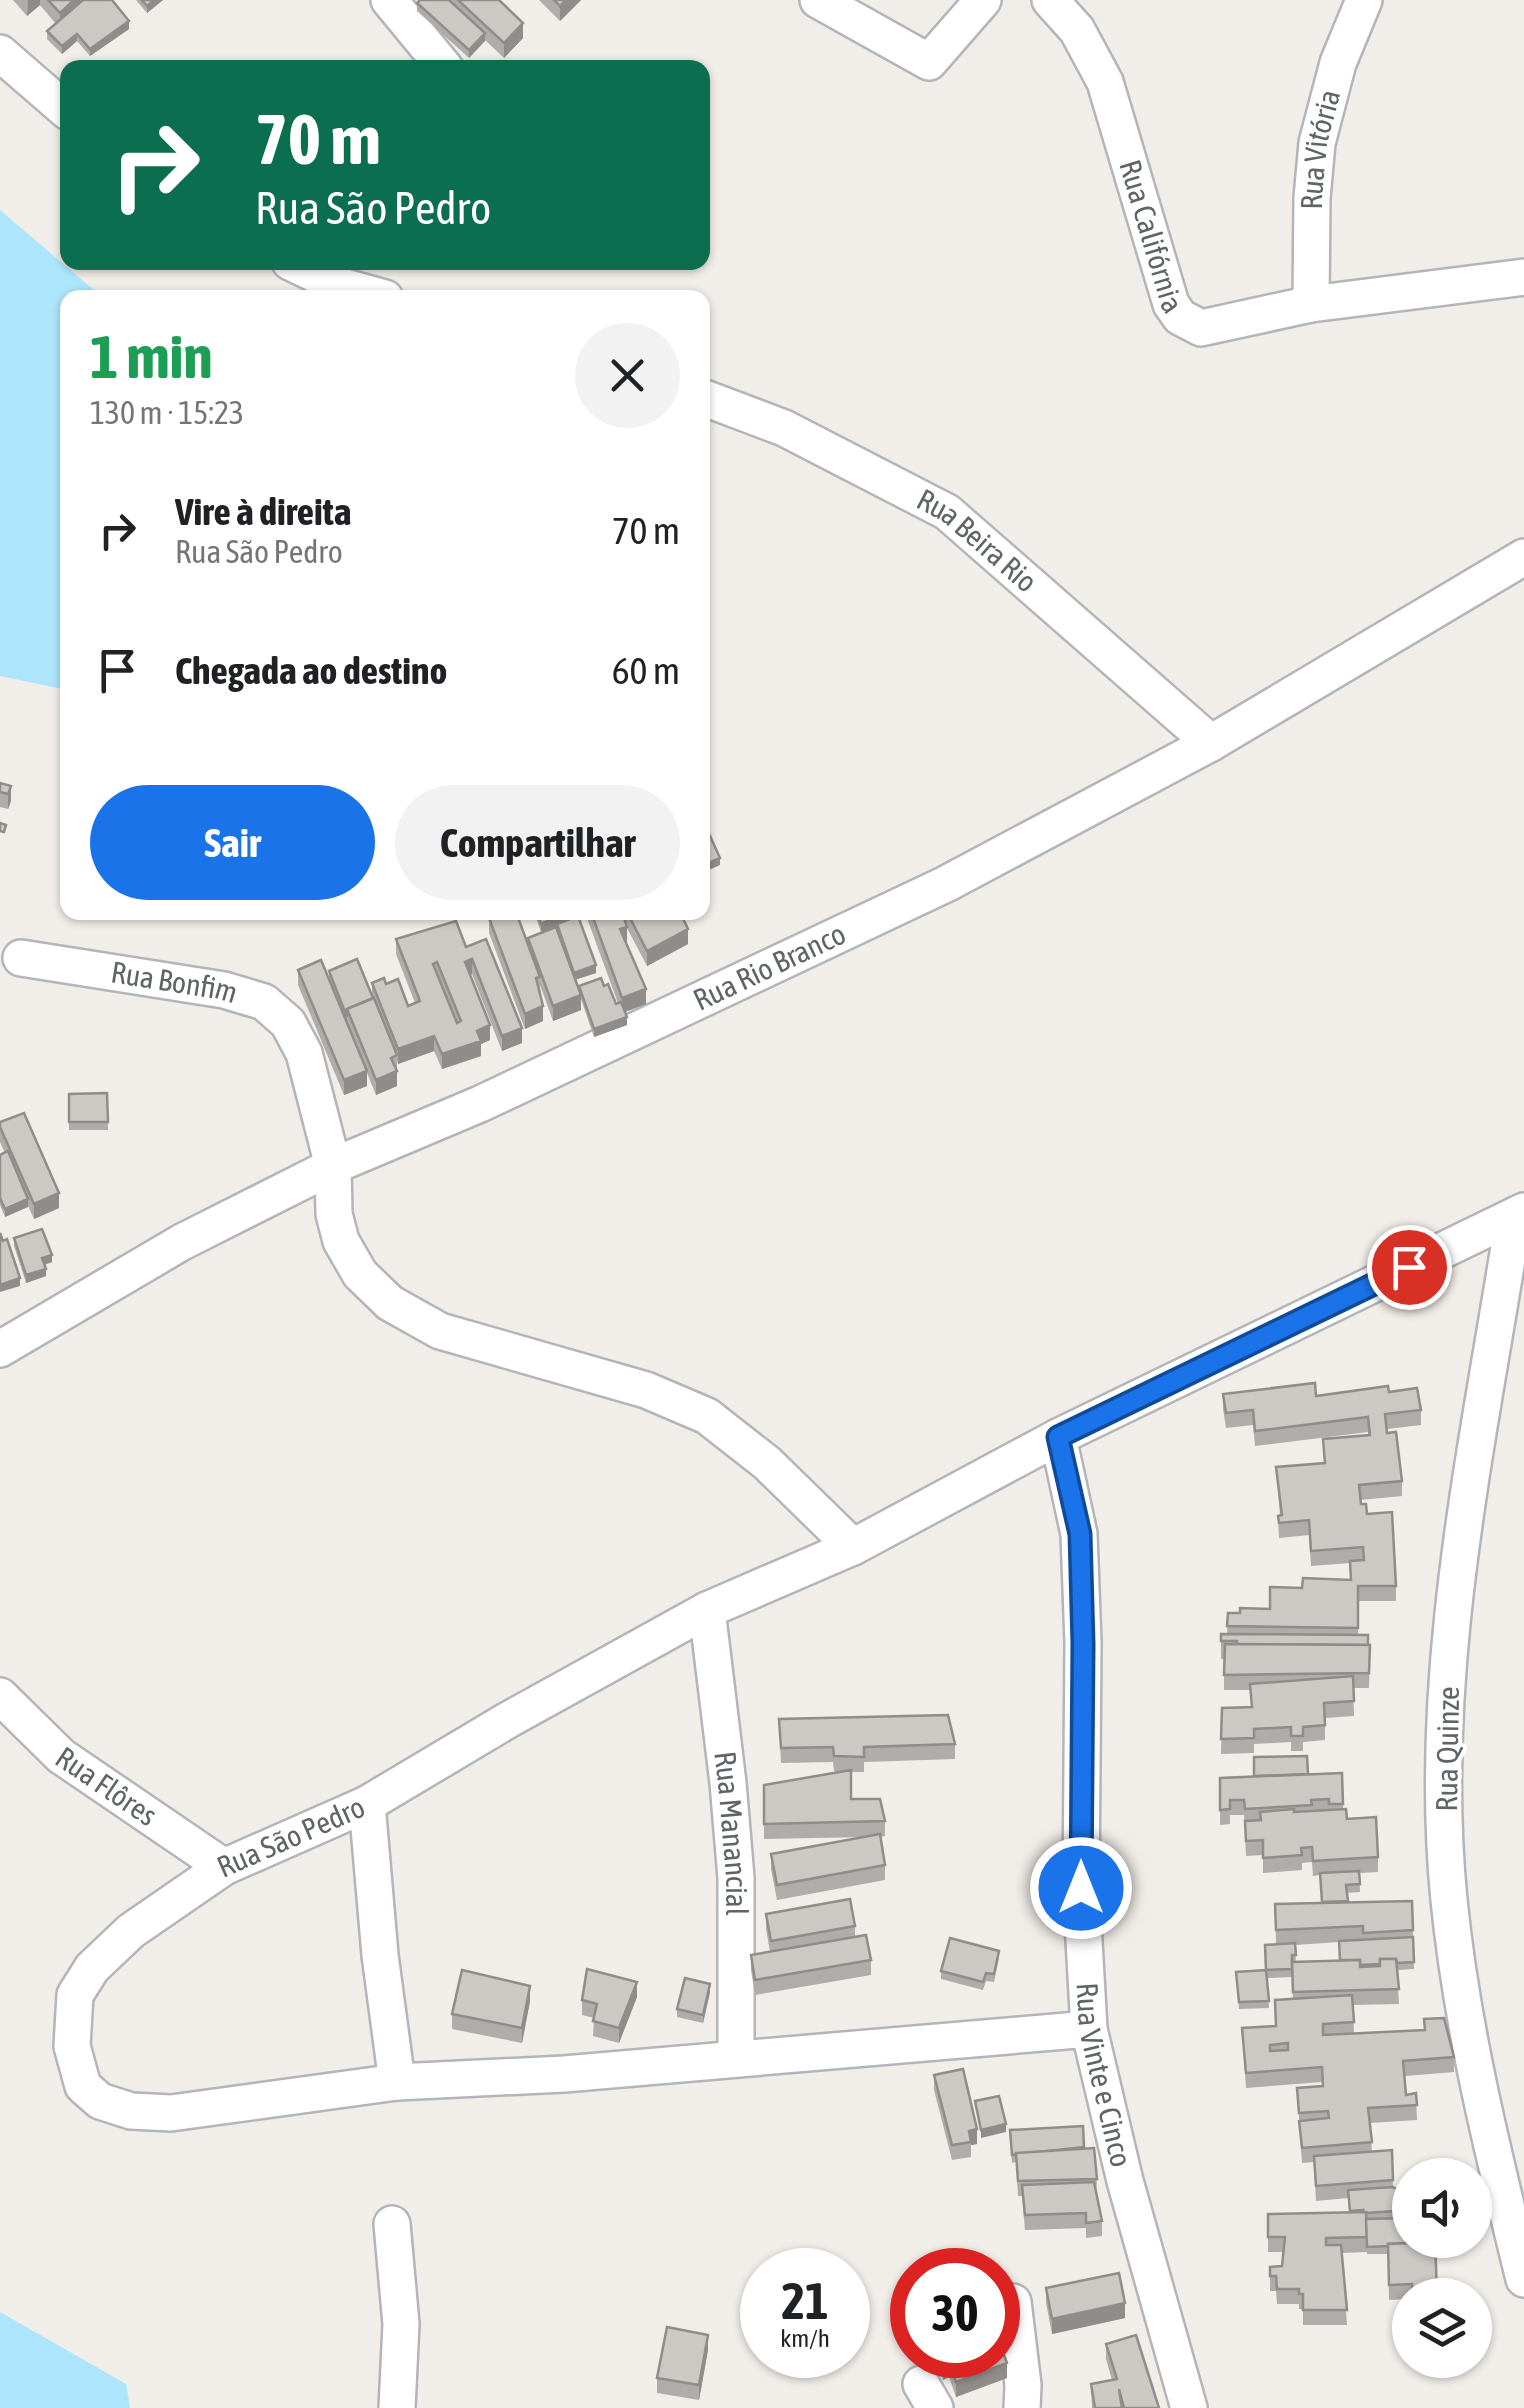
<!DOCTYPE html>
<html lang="pt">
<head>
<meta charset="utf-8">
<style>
  :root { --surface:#fff; --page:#f2f2f2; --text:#202124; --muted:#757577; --accent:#1a73e8 }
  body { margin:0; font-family:"Asap Condensed",sans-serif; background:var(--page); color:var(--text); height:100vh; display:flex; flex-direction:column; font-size:38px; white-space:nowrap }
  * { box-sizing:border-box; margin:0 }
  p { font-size:32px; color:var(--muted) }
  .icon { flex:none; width:55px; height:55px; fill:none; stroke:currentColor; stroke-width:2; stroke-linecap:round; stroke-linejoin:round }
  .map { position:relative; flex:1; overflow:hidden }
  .drawer { position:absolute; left:60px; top:290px; width:650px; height:630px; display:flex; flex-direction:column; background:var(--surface); border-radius:20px; box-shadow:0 2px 8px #0004 }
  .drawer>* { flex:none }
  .hud { position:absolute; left:60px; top:60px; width:650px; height:210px; border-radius:20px; box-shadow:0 2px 8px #0004; background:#0b6e4f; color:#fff; overflow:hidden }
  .fabs { position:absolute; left:1392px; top:2158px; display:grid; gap:20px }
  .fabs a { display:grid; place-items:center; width:100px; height:100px; border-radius:50%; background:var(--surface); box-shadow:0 2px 8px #0004; font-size:50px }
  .speed { position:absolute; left:740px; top:2248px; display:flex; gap:20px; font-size:50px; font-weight:700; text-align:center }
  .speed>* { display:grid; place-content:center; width:130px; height:130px; border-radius:50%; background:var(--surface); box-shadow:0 2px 8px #0004; line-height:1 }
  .speed small { font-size:25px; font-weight:400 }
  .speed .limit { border:15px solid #d22; background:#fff; color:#111 }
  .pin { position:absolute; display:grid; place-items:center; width:85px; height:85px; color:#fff; margin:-42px; border:5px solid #fff; border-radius:50%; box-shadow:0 2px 10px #0007 }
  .me { position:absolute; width:110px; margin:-55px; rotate:0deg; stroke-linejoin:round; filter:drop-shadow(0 0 8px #0008) }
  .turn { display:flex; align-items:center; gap:35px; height:210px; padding:0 30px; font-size:45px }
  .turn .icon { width:130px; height:130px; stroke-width:2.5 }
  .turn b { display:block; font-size:70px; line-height:85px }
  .round { display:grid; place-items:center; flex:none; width:105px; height:105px; border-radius:52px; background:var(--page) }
  .summary { display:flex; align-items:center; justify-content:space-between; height:170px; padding:0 30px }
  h1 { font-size:60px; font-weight:700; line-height:75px; color:#1e9e55 }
  .primary-button { display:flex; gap:20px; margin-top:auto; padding:20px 30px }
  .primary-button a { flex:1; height:115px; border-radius:60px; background:var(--accent); color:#fff; font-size:40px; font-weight:700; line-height:115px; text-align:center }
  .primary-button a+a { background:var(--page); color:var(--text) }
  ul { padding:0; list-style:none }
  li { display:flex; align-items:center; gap:30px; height:140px; padding:0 30px }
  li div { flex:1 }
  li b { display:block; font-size:38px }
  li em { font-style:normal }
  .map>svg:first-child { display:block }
  .water { fill:#ade6fc }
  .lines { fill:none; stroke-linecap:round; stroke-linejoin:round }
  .street-casing { stroke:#b3b6b9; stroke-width:40 }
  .street { stroke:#fff; stroke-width:35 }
  .wall { fill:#afaca9; fill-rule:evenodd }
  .shaded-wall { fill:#8f8c89 }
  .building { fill:#ccc8c4; stroke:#8f8c89; stroke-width:2.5; fill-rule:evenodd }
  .route-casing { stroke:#114b97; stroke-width:25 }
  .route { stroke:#1a73e8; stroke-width:18 }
  .labels { text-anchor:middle; stroke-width:8; stroke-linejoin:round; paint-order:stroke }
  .street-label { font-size:30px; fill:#5f6467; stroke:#fff }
</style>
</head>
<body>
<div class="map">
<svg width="1524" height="2408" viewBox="0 0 1524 2408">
  <rect width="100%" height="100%" fill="#f1ede8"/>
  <g class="water">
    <polygon points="0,210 102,297 68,298 67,690 0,676"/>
    <polygon points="0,2312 126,2384 130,2408 0,2408"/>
  </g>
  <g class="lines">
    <g class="street-casing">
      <g id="street">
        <polyline points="389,0 445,68"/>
        <polyline points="818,0 929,62 983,0"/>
        <path id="s1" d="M1050,0L1077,30L1105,82L1171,304L1180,317L1201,328L1311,304L1524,277"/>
        <polyline points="0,53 68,112"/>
        <polyline points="290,262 338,285 385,298"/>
        <path id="s2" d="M1311,304L1312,198L1317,143L1338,63L1364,0"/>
        <path id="s3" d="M702,397L784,428L947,512L1211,743"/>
        <path id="s4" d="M21,958L224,990L264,1002L288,1023L304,1053L333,1166L334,1214L341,1241L360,1274L390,1303L440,1331L646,1390L707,1416L767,1463L853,1547"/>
        <path d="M1514,1216C1479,1440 1426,1671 1449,1900C1462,2029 1493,2153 1524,2279"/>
        <path id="s5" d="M0,1349L182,1242L333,1166L480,1104L946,884L1211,743L1524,557"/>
        <path id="s6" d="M1058,1437L1079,1534L1083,1643L1081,1888L1089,2029L1125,2181L1189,2408"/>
        <path id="s7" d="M707,1610L728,1783L736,1878V2058"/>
        <path id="s8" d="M0,1696L61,1756L224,1867"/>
        <polyline points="367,1804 380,1955 397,2082"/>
        <path id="s9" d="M1089,2029L564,2074L397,2082L171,2113L131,2111L100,2101L83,2086L72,2046L75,1995L92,1968L131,1931L224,1867L367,1804L508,1720L707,1610L853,1547L1058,1437L1524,1211"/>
        <polyline points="392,2224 401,2324 397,2408"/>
        <polyline points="1013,2302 1023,2385 1022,2408"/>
        <polyline points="921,2384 935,2408"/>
      </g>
    </g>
    <use href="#street" class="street"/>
  </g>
  <g class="wall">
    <polygon points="13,0 112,0 129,29 90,56 77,41 62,54 47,39 47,31 56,24 40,5 27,16"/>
    <polygon points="136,0 163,0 147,13"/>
    <polygon points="420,0 499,0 523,38 504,58 485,40 469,58 417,11 417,3"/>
    <polygon points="539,0 581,0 560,21"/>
    <polygon points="0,783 11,786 11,801 8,809 0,807"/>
    <polygon points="490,912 524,912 517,916 528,945 528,938 557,928 557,926 541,932 534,912 576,912 576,917 596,973 575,980 579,990 604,986 616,1004 618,1003 588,921 588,912 680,912 688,944 647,966 627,928 626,942 646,1004 625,1012 627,1025 594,1037 581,999 581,1010 553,1021 540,985 543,1021 525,1029 489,933 489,918 492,917"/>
    <polygon points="396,939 466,947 522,1043 502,1051 472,974 470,975 490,1040 481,1044 481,1056 442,1069 434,1051 398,1064 397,1061 397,1086 376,1095 367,1073 367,1086 344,1095 298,985 298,970 329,979 329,971 372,996 372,983 386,984 408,1006 415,1003 396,954"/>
    <polygon points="107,1093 108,1130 69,1130 69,1094"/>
    <polygon points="0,1122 59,1208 34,1219 28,1206 5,1217 0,1205 0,1155 5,1153 0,1142"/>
    <polygon points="14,1238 52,1262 45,1265 46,1276 26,1283 14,1246"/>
    <polygon points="1389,1392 1421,1410 1421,1425 1387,1429 1402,1481 1402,1496 1360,1500 1361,1504 1367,1514 1396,1586 1396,1601 1358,1601 1358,1635 1370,1645 1369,1688 1353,1688 1354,1716 1325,1718 1325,1740 1303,1742 1303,1751 1291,1751 1291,1742 1254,1744 1254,1753 1221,1754 1222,1708 1251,1707 1250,1690 1224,1690 1224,1659 1221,1659 1221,1634 1227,1634 1228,1613 1240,1613 1270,1609 1302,1588 1350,1580 1350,1563 1311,1566 1309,1535 1279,1538 1278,1516 1280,1515 1276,1467 1324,1463 1323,1439 1368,1435 1368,1432 1255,1446 1253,1425 1226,1428 1223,1409 1223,1394 1316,1396"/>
    <polygon points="779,1719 955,1744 955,1759 864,1762 864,1772 851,1772 851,1799 885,1821 885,1836 880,1837 885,1865 885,1880 777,1900 771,1869 771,1854 865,1837 764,1839 764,1785 842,1772 834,1771 833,1762 781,1763"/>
    <path d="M1308,1774L1343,1804V1809L1347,1819L1378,1857V1872L1359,1873L1360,1892L1347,1893L1348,1902L1413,1930L1414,1969L1397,1970L1399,2004L1353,2005L1354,2034L1454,2057V2072L1405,2076L1406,2095L1416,2093L1417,2120L1370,2123L1372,2152L1392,2150L1393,2187L1398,2190L1410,2189V2240H1437V2295H1410V2299L1389,2300L1388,2254H1367V2252L1342,2253L1347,2325H1303V2309H1299V2304H1277L1276,2291H1270V2267L1282,2266L1283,2252H1268V2214L1349,2212L1348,2198L1316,2201L1314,2162L1302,2163L1297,2088L1322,2086V2082L1246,2088L1242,2028L1276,2026L1293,1999L1292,1977L1267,1978L1269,2008L1239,2009L1236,1979V1972L1266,1970L1276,1944L1275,1904L1322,1903L1320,1875L1313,1876L1312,1862L1302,1863V1870L1263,1873V1855L1246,1856L1244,1815H1230V1824L1220,1825V1778ZM1339,1942V1960L1296,1962L1295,1945Z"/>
    <polygon points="766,1914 855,1926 855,1937 871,1960 871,1975 755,1995 751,1970 751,1955 770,1952 766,1929"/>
    <polygon points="999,1958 994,1982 986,1981 983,1990 941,1979 941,1971"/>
    <polygon points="710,1992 703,2023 677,2017 677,2009"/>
    <polygon points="637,1997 619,2043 593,2036 594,2018 582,2015 582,2000"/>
    <polygon points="530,2001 522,2043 452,2029 452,2014"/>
    <polygon points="934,2075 977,2144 971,2145 971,2157 952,2160 934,2090"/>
    <polygon points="1083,2126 1084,2149 1097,2179 1096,2194 1102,2221 1102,2236 1086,2238 1086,2228 1025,2230 1022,2196 1018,2196 1016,2162 1012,2163 1010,2130"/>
    <polygon points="1046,2288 1125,2318 1052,2334 1046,2303"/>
    <polygon points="1106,2344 1159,2408 1092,2408 1091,2384 1112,2380 1106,2359"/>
    <polygon points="708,2350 699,2400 657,2393 657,2378"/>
    <polygon points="937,2355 998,2355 1007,2378 956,2397 949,2377 943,2380 937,2362"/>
  </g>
  <g class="shaded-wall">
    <polygon points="28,0 40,0 40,5 27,16"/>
    <polygon points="74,0 91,0 60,28 60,13"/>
    <polygon points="154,0 163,0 147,13 147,6"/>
    <polygon points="566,0 581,0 560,21 560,6"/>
    <polygon points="129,21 129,29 90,56 90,49"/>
    <polygon points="523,23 523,38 504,58 504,43"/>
    <polygon points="485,33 485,41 469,58 469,50"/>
    <polygon points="77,34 77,41 62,54 62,46"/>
    <polygon points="11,786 11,801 8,809 8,794"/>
    <polygon points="720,858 720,865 702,873 702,866"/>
    <polygon points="569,912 576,912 576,918 541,932 541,924"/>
    <polygon points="627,927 627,942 620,944 620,929"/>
    <polygon points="688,929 688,944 647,966 647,951"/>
    <polygon points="472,959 472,974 465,977 465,962"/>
    <polygon points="596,965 596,973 574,980 574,973"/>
    <polygon points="646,989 646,1004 622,1013 622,998"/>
    <polygon points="581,995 581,1010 553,1021 553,1006"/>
    <polygon points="543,1006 543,1021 525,1029 525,1014"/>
    <polygon points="627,1017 627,1025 594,1037 594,1029"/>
    <polygon points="490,1025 490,1040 481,1044 481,1056 442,1069 442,1054 477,1031"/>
    <polygon points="522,1028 522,1043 502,1051 502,1036"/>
    <polygon points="434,1036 434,1051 398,1064 398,1049"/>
    <polygon points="367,1071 367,1086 344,1095 344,1080"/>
    <polygon points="397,1071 397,1086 376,1095 376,1080"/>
    <polygon points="59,1193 59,1208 34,1219 34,1204"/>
    <polygon points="28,1199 28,1207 5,1217 5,1209"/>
    <polygon points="52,1255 52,1262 42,1265 42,1258"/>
    <polygon points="46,1269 46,1276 26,1283 26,1275"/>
    <polygon points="20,1278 20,1286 0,1292 0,1285"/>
    <polygon points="637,1982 637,1997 619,2043 619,2028"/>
    <polygon points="710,1984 710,1992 703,2023 703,2015"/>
    <polygon points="530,1986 530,2001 522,2043 522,2028"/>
    <polygon points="1006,2124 1006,2132 981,2138 981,2130"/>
    <polygon points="977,2129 977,2144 971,2145 969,2131"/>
    <polygon points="1125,2303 1125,2318 1052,2334 1052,2319"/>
    <polygon points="708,2335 708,2350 699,2400 699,2385"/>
    <polygon points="949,2362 949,2377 943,2380 943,2365"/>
    <polygon points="1007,2363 1007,2378 956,2397 956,2382"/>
  </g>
  <g class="building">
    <polygon points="48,0 74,0 60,13"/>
    <polygon points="83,0 112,0 129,21 90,49 77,34 62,46 47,31"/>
    <polygon points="142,0 154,0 147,6"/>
    <polygon points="420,0 449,0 485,33 469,50 417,3"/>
    <polygon points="458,0 499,0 523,23 504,43"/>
    <polygon points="554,0 566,0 560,6"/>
    <polygon points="0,783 11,786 8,794 0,792"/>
    <polygon points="702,818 720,858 702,866"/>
    <polygon points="0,823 6,825 4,832 0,831"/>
    <polygon points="506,912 516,912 540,977 536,978 543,1006 525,1014 489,918"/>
    <polygon points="537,912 569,912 541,924"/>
    <polygon points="591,912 622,912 627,927 620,929 646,989 622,998"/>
    <polygon points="627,912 680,912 688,929 647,951"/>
    <polygon points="578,916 596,965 574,973 557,924"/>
    <path d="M456,921L466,947L486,939L522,1028L502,1036L472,959L465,962L490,1025L477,1031L481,1041L442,1054L434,1036L398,1049L372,983L384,978L386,984L398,979L408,1006L420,1001L396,939ZM437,962L461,1021L457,1023L433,964Z"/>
    <polygon points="556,927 581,995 553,1006 528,938"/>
    <polygon points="357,959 373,998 347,1009 347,1017 329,971"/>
    <polygon points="321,960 367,1071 344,1080 298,970"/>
    <polygon points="601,978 604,986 608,984 616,1004 621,1002 627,1017 594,1029 579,986"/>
    <polygon points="374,998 397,1055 391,1058 397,1071 376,1080 347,1009"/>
    <polygon points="107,1093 108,1122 69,1122 69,1094"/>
    <polygon points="24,1113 59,1193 34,1204 0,1127 0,1122"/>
    <polygon points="8,1151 28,1199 5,1209 0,1198 0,1155"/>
    <polygon points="42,1229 52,1255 42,1258 46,1269 26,1275 14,1238"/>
    <polygon points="0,1233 3,1241 7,1239 20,1278 0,1285"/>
    <polygon points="1315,1383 1316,1396 1388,1386 1389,1392 1417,1388 1421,1410 1385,1414 1387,1433 1396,1432 1402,1481 1359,1485 1361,1504 1366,1504 1367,1514 1392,1512 1396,1586 1358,1586 1358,1628 1227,1626 1228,1613 1240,1613 1240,1608 1270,1609 1270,1587 1302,1588 1303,1578 1351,1580 1350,1561 1364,1560 1363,1547 1311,1551 1309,1520 1279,1523 1278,1516 1282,1515 1276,1467 1325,1463 1323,1439 1370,1435 1368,1417 1255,1431 1253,1410 1226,1413 1223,1394"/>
    <polygon points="1221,1634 1368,1635 1368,1645 1237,1644 1237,1641 1221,1641"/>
    <polygon points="1225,1644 1370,1645 1369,1673 1224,1675"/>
    <polygon points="1353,1676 1354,1701 1324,1703 1325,1725 1303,1727 1303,1736 1291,1736 1291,1727 1254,1729 1254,1738 1221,1739 1222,1708 1252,1707 1250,1684"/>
    <polygon points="948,1715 955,1744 864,1747 864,1757 834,1756 833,1747 781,1748 779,1719"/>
    <polygon points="1307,1756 1308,1774 1254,1776 1254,1757"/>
    <polygon points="851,1770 851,1799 880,1799 885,1821 764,1824 764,1785"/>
    <polygon points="1342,1773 1343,1804 1329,1804 1329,1799 1311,1800 1312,1805 1245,1809 1244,1800 1230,1800 1230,1809 1220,1810 1220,1778"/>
    <polygon points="1294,1809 1294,1812 1346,1809 1347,1819 1376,1817 1378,1857 1313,1861 1312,1847 1301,1848 1302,1855 1263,1858 1263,1840 1246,1841 1245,1821 1261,1820 1260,1812"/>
    <polygon points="880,1834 885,1865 777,1885 771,1854"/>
    <polygon points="1359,1871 1360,1884 1346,1885 1348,1901 1322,1902 1320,1873"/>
    <polygon points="850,1899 855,1926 771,1941 766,1914"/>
    <polygon points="1412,1901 1413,1930 1363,1933 1363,1926 1276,1930 1275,1904"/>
    <polygon points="866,1935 871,1960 755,1980 751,1955"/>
    <polygon points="1413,1937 1414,1962 1397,1963 1396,1959 1380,1959 1380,1964 1360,1965 1360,1960 1340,1960 1339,1941"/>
    <polygon points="950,1938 999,1951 994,1974 986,1973 983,1982 941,1971"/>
    <polygon points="1295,1943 1296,1955 1292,1955 1292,1969 1266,1970 1265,1945"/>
    <polygon points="1380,1959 1396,1959 1399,1989 1293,1992 1292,1962 1360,1960 1360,1967 1380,1966"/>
    <polygon points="587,1969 637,1982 619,2028 593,2021 597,2004 582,2000"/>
    <polygon points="462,1970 530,1986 522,2028 452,2014"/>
    <polygon points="1266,1970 1269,2001 1239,2002 1236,1972"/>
    <polygon points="685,1978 710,1984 703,2015 677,2009"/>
    <path d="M1352,1995L1354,2022L1323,2024V2035L1425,2030L1424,2019L1444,2018L1454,2057L1403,2061L1406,2095L1416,2093L1417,2105L1368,2108L1372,2142L1302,2148L1299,2121L1329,2118L1328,2111L1299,2113L1297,2088L1323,2086L1322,2067L1246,2073L1242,2028L1276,2026L1275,2000ZM1288,2043V2050L1270,2051V2045Z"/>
    <polygon points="963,2069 977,2129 969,2131 971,2142 952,2145 934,2075"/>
    <polygon points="999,2096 1006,2124 981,2130 975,2101"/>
    <polygon points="1083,2126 1084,2147 1012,2155 1010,2130"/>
    <polygon points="1094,2148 1097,2179 1018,2181 1016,2153"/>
    <polygon points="1392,2150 1393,2180 1316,2186 1314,2156"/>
    <polygon points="1094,2182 1102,2221 1086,2223 1086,2213 1025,2215 1022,2185"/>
    <polygon points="1393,2187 1398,2190 1410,2189 1410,2210 1366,2213 1362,2212 1363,2210 1350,2211 1348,2190"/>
    <polygon points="1366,2212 1367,2237 1326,2238 1326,2245 1341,2245 1347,2310 1303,2310 1303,2294 1299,2294 1299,2289 1277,2289 1276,2276 1270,2276 1270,2267 1282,2266 1285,2237 1268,2237 1268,2214"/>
    <polygon points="1410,2218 1410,2240 1424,2240 1424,2242 1388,2244 1388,2246 1367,2247 1366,2219"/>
    <polygon points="1435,2242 1437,2291 1412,2291 1412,2284 1389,2285 1388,2244"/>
    <polygon points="1119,2273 1125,2303 1052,2319 1046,2288"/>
    <polygon points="667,2327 708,2335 699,2385 657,2378"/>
    <polygon points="1136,2335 1159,2408 1124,2408 1119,2389 1122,2408 1095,2408 1091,2384 1117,2379 1106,2344"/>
    <polygon points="998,2339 1007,2363 956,2382 949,2362 943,2365 940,2355 998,2355"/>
  </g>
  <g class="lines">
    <g class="route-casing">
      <polyline id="route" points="1081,1888 1083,1644 1080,1534 1058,1437 1409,1267"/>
    </g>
    <use href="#route" class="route"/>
  </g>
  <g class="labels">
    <g class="street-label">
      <text dy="10" stroke="none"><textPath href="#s2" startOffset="155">Rua Vitória</textPath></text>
      <text dy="10" stroke="none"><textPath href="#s1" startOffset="260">Rua Califórnia</textPath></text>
      <text dy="10" stroke="none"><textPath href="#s3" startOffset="312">Rua Beira Rio</textPath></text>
      <text dy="10" stroke="none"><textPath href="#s5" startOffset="860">Rua Rio Branco</textPath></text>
      <text dy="10" stroke="none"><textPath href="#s4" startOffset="155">Rua Bonfim</textPath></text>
      <text transform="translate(1448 1749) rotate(-89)" y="10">Rua Quinze</text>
      <text dy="10" stroke="none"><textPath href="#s8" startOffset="140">Rua Flôres</textPath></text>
      <text dy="10" stroke="none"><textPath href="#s7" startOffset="225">Rua Manancial</textPath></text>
      <text dy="10" stroke="none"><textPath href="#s9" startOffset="1382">Rua São Pedro</textPath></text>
      <text dy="10" stroke="none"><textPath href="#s6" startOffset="642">Rua Vinte e Cinco</textPath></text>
    </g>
  </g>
</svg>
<div class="fabs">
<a><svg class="icon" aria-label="sound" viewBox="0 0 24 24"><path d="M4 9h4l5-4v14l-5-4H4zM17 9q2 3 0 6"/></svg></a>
<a><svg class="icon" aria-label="layers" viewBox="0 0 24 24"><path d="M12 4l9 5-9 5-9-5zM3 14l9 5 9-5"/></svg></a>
</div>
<div class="speed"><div>21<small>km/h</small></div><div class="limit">30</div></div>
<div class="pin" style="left:1409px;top:1267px;background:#d93025"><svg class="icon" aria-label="arrive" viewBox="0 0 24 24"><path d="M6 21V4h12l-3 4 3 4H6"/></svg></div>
<svg class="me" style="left:1081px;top:1888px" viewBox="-20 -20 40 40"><circle r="17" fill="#1a73e8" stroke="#fff" stroke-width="3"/><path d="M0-11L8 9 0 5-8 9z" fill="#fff"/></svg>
<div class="hud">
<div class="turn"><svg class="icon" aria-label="right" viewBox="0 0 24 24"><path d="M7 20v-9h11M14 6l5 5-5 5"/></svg><div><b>70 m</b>Rua São Pedro</div></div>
</div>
<section class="drawer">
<div class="summary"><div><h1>1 min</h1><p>130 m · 15:23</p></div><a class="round"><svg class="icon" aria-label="close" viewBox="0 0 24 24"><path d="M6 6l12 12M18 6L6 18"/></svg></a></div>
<ul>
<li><svg class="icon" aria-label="right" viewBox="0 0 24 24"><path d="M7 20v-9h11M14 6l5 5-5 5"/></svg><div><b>Vire à direita</b><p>Rua São Pedro</p></div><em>70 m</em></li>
<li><svg class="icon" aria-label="arrive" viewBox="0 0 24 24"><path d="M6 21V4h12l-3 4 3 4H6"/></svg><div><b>Chegada ao destino</b></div><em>60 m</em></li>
</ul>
<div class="primary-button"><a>Sair</a><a>Compartilhar</a></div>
</section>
</div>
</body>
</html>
